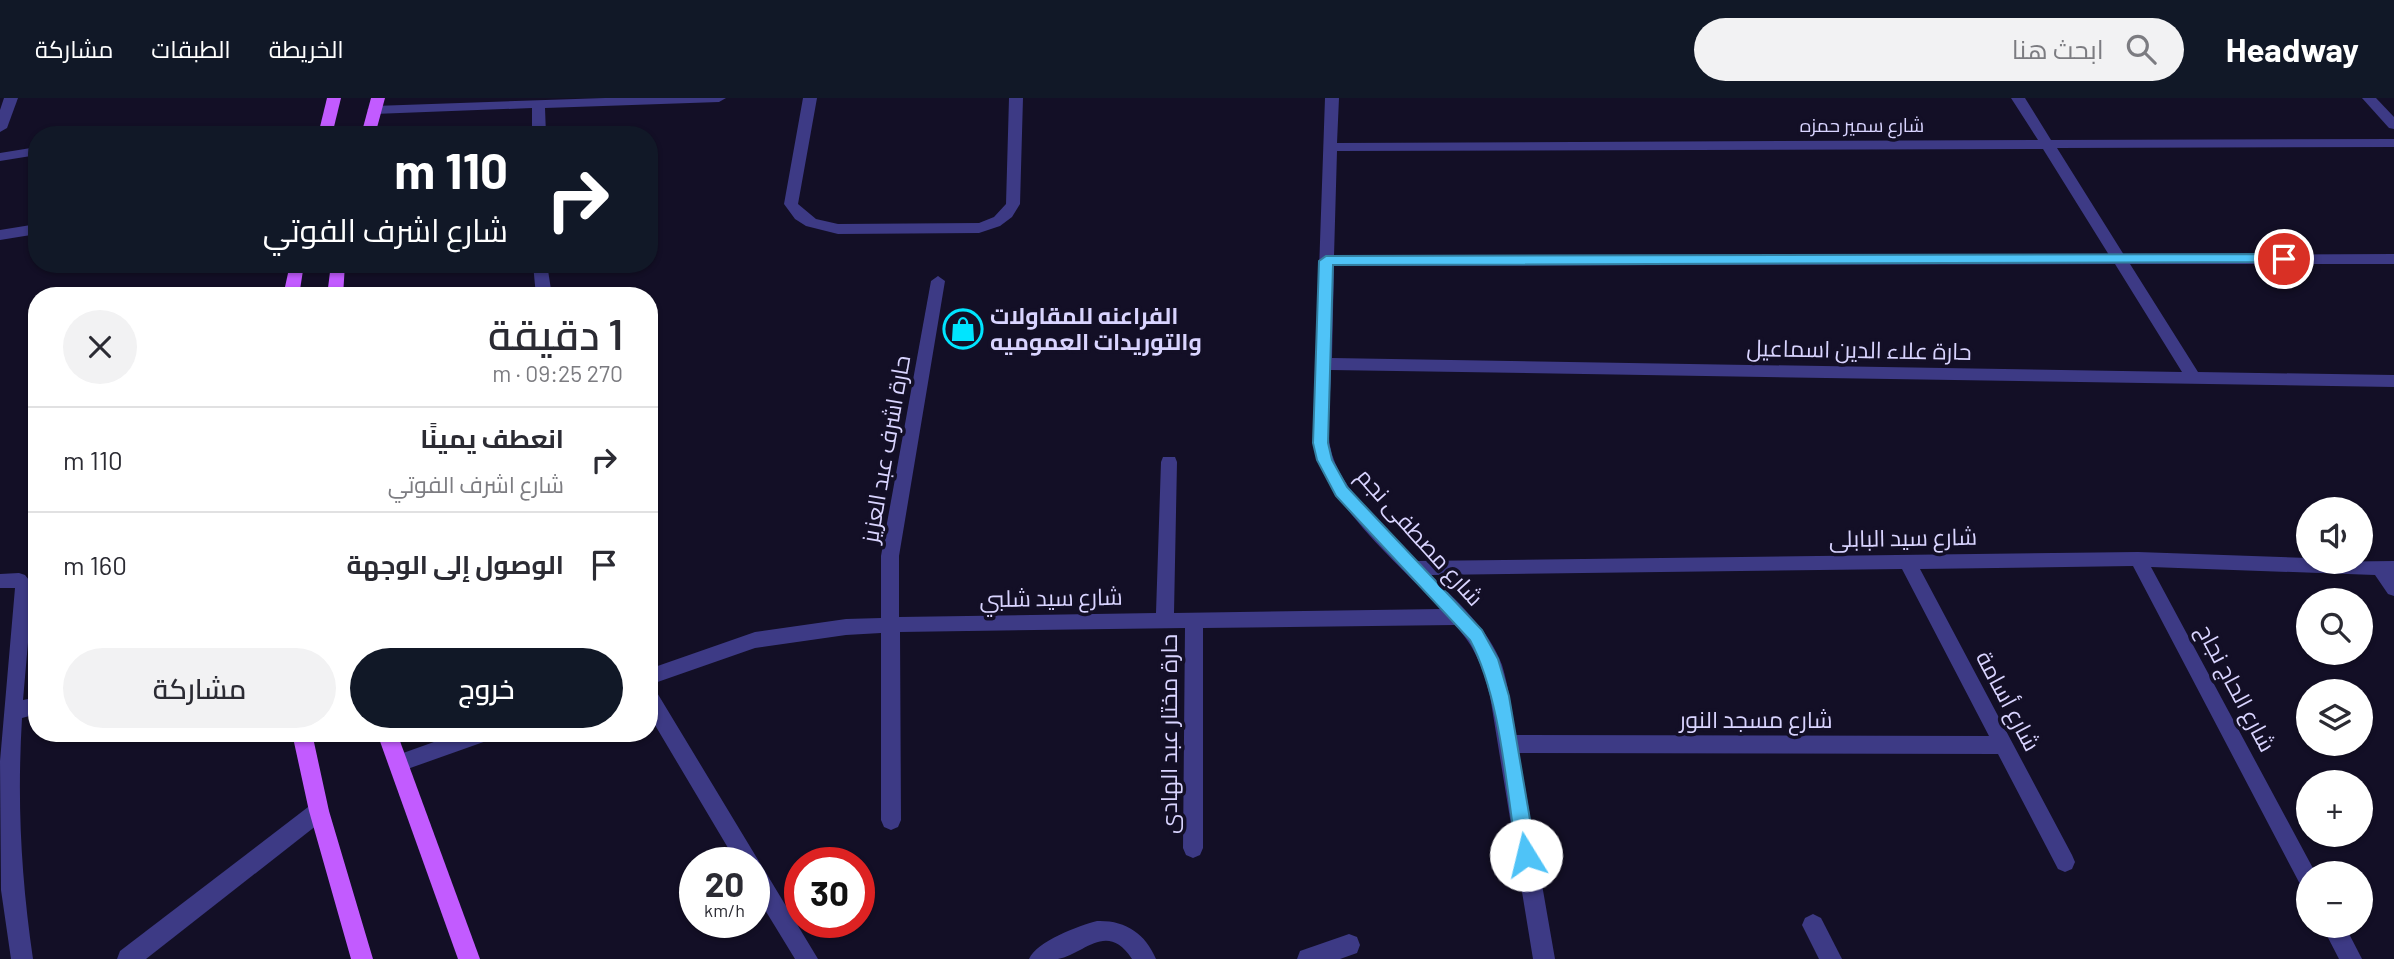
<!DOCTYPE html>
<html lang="ar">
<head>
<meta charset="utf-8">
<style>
  :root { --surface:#fff; --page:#f2f2f3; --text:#2b2b33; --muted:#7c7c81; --line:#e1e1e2; --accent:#111827 }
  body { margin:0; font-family:Barlow,Cairo,sans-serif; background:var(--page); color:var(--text); direction:rtl; height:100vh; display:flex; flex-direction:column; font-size:26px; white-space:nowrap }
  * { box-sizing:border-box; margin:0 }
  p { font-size:23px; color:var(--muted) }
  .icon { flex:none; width:38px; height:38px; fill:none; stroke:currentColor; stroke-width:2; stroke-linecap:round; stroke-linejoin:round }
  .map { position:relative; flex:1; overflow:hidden; direction:ltr }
  .side { position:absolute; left:28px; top:189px; width:630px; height:455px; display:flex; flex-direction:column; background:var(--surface); border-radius:28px; box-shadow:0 2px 5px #0004; direction:rtl }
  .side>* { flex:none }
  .hud { position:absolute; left:28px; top:28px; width:630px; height:147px; border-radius:28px; box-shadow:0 2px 5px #0004; direction:rtl; background:#111827; color:#fff; overflow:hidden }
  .tools { position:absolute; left:2296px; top:399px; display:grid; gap:14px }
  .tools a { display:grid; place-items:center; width:77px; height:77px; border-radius:50%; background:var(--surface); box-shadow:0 2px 5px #0004; font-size:35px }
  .speed { position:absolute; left:679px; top:749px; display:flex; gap:14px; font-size:35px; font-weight:700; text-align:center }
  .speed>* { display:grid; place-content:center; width:91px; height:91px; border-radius:50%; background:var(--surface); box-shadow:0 2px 5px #0004; line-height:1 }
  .speed small { font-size:18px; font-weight:400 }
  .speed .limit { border:10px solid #d22; background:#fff; color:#111 }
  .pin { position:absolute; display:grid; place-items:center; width:60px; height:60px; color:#fff; margin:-30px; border:4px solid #fff; border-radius:50%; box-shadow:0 2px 7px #0007 }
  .me { position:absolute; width:77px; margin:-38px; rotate:351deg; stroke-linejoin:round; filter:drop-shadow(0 0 5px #0008) }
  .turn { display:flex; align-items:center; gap:24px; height:147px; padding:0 35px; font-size:32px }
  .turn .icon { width:91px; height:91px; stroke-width:2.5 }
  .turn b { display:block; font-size:49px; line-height:60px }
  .round { display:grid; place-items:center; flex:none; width:74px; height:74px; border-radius:37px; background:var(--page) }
  .headline { display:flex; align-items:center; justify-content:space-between; height:119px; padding:0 35px }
  h1 { font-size:42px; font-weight:600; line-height:52px }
  .button { display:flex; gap:14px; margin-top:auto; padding:14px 35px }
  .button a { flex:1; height:80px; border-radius:42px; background:var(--accent); color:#fff; font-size:28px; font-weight:600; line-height:80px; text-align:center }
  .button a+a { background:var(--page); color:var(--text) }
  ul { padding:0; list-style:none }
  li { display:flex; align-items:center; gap:21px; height:105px; padding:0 35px; border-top:2px solid var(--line) }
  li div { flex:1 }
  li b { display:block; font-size:26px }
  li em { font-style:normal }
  header { display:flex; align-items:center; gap:42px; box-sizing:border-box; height:98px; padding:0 35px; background:var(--accent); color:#fff }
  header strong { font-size:33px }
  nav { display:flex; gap:38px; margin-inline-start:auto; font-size:24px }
  .search { width:490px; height:63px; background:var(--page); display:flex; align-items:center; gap:18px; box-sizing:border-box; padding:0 24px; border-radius:38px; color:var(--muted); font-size:26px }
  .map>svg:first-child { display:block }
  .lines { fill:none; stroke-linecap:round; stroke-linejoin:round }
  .minor { fill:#3d3a85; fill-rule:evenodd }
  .major { fill:#c25bff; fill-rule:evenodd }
  .route { fill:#4fc3f7; stroke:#337fa1; stroke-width:2 }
  .labels { text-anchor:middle; stroke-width:7; stroke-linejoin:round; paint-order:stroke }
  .far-street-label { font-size:19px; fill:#d9d4ff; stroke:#130f26 }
  .poi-label { font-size:23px; font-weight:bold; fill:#d9d4ff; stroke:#130f26; text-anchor:start }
  .street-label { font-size:23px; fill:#d9d4ff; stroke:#130f26 }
</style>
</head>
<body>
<header>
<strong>Headway</strong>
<div class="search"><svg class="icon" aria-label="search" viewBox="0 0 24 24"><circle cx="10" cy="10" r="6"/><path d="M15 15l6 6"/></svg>ابحث هنا</div>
<nav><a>الخريطة</a><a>الطبقات</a><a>مشاركة</a></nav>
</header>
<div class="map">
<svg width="2394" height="861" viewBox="0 0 2394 861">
  <rect width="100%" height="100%" fill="#130f26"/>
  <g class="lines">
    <g class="minor">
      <polygon points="4,0 18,0 7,30 0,34 0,12"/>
      <polygon points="605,0 726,0 719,4 545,10 546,37 532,37 532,10 374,16 367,12 374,8"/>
      <polygon points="803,0 817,0 798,106 816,121 838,126 979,125 994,119 1006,106 1009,0 1023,0 1020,106 1012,119 1000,128 979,135 838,136 806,128 795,121 784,106"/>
      <path d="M1325,0H1339L1337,45L2038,42L2011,0H2025L2051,42L2394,41V49L2057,50L2124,157L2394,156V166H2130L2198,274L2394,277V289L1331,272C1331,296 1326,324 1330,348C1338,392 1388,431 1417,463L2138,454L2308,460V464L2394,463V498L2388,496L2375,477L2151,469L2315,774L2308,775V791L2301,788L2133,468L1920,471L2072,757L2075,764L2072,771L2065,774L2058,771L1998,656L1519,655L1555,861H1533L1490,598C1483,569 1475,549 1455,527L1203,530V750L1200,757L1193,760L1186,757L1183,750L1185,530L900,534L901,722L898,729L891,732L884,729L881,722V535L846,537L755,550L649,587V571L755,534L846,521L881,520V458L931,183L938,178L945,183L899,458V519L1156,515L1161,364L1163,359H1175L1177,364L1174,515L1441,511C1399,466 1326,405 1313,345ZM2043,51L2109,157L1334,158L1337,53ZM2115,166L2182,274L1332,260L1334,168ZM1902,471L1989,638L1516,637C1512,614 1509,590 1502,567C1489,531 1457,504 1431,477Z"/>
      <polygon points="2362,0 2376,0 2394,19 2394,31 2389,30"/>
      <polygon points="166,31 171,32 172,37 147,37"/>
      <polygon points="37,49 37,57 0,63 0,55"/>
      <polygon points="37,126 37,136 0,142 0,132"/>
      <polygon points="533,166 547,166 552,198 536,198"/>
      <path d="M19,475L25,477L33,487L23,602L37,599V616L22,620C17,704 21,778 33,861H11L1,792L0,663L15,490H0V476Z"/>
      <polygon points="649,591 656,593 818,861 795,861 754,794 754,765 737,765 649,617"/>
      <polygon points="459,635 495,635 492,641 399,674 392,671 389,665 392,659"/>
      <polygon points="319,704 326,706 329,713 326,720 146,861 117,861 120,853 312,706"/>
      <polygon points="1813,816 1821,820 1842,861 1819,861 1802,827 1805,820"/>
      <path d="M1097,823C1125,822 1145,835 1156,861H1132C1107,822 1083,857 1058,861C1049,861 1038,861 1029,861C1037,843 1078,828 1097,823Z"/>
      <polygon points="2322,828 2345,828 2362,861 2339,861"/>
      <polygon points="1349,836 1357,839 1360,847 1357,855 1340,861 1297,861 1300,853"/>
    </g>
    <g class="major">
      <polygon points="327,0 341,0 332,37 318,37"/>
      <polygon points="371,0 385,0 375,37 361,37"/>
      <polygon points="290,166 304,166 299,198 283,198"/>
      <polygon points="331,166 345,166 343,198 327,198"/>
      <polygon points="292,635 312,635 329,713 373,861 351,861 309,713"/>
      <polygon points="377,635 397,635 480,861 458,861"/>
    </g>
  </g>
  <path class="route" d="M2284,156L2288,158V164L1333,167L1328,345L1332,362L1347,389L1482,532L1498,561L1509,598L1536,757L1533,763L1526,766L1519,763L1517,757C1506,690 1501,600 1470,542L1336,398L1317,362L1313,345L1319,163L1326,158Z"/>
  <defs>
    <g id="shop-ring" transform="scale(2.0125)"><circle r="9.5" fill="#130f26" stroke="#00e5ff" stroke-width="1.5"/><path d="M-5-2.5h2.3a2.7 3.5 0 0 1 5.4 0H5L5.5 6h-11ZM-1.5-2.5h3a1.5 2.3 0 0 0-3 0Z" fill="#00e5ff"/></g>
  </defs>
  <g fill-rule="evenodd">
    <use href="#shop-ring" x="963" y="231"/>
  </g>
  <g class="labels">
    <g class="far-street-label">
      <text x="1862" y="34">شارع سمير حمزه</text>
    </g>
    <g class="poi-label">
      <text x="990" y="226">الفراعنه للمقاولات<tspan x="990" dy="26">والتوريدات العموميه</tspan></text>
    </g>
    <g class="street-label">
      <text transform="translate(1859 252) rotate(1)" y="8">حارة علاء الدين اسماعيل</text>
      <text transform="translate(886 351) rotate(-80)" y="8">حارة اشرف عبد العزيز</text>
      <text transform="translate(1420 439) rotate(48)" y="8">شارع مصطفى نجم</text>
      <text transform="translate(1903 440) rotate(-1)" y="8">شارع سيد البابلى</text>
      <text transform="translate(1051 500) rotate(-1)" y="8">شارع سيد شلبي</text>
      <text transform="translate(2236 590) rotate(62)" y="8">شارع الحاج نجاح</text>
      <text transform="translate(2008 603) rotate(62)" y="8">شارع أسامة</text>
      <text x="1756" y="630">شارع مسجد النور</text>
      <text transform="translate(1169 636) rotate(-90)" y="8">حارة مختار عبد الهادى</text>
    </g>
  </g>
</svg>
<div class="tools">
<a><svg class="icon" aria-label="sound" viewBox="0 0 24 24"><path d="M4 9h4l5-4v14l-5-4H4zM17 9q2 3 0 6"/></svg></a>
<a><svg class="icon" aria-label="search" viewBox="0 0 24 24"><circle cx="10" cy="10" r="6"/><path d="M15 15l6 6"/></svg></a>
<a><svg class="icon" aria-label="layers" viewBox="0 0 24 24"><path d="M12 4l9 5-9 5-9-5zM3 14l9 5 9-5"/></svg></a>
<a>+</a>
<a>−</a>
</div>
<div class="speed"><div>20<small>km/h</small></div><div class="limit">30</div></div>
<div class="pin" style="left:2284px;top:161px;background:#d93025"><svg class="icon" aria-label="arrive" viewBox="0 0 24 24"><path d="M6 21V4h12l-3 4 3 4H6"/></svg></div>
<svg class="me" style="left:1526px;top:757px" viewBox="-20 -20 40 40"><circle r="19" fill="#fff"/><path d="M0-13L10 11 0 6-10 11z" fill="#4fc3f7"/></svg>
<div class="hud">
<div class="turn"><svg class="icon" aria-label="right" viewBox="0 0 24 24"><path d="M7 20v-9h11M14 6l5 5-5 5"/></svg><div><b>110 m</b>شارع اشرف الفوتي</div></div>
</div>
<section class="side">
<div class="headline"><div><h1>1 دقيقة</h1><p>270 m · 09:25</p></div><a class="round"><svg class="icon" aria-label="close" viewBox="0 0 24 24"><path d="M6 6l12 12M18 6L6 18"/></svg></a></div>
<ul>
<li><svg class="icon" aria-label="right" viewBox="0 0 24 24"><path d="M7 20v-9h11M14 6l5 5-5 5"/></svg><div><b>انعطف يمينًا</b><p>شارع اشرف الفوتي</p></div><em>110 m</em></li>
<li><svg class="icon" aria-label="arrive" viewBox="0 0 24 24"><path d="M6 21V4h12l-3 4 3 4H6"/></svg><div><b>الوصول إلى الوجهة</b></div><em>160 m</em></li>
</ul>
<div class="button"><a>خروج</a><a>مشاركة</a></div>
</section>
</div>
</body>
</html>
